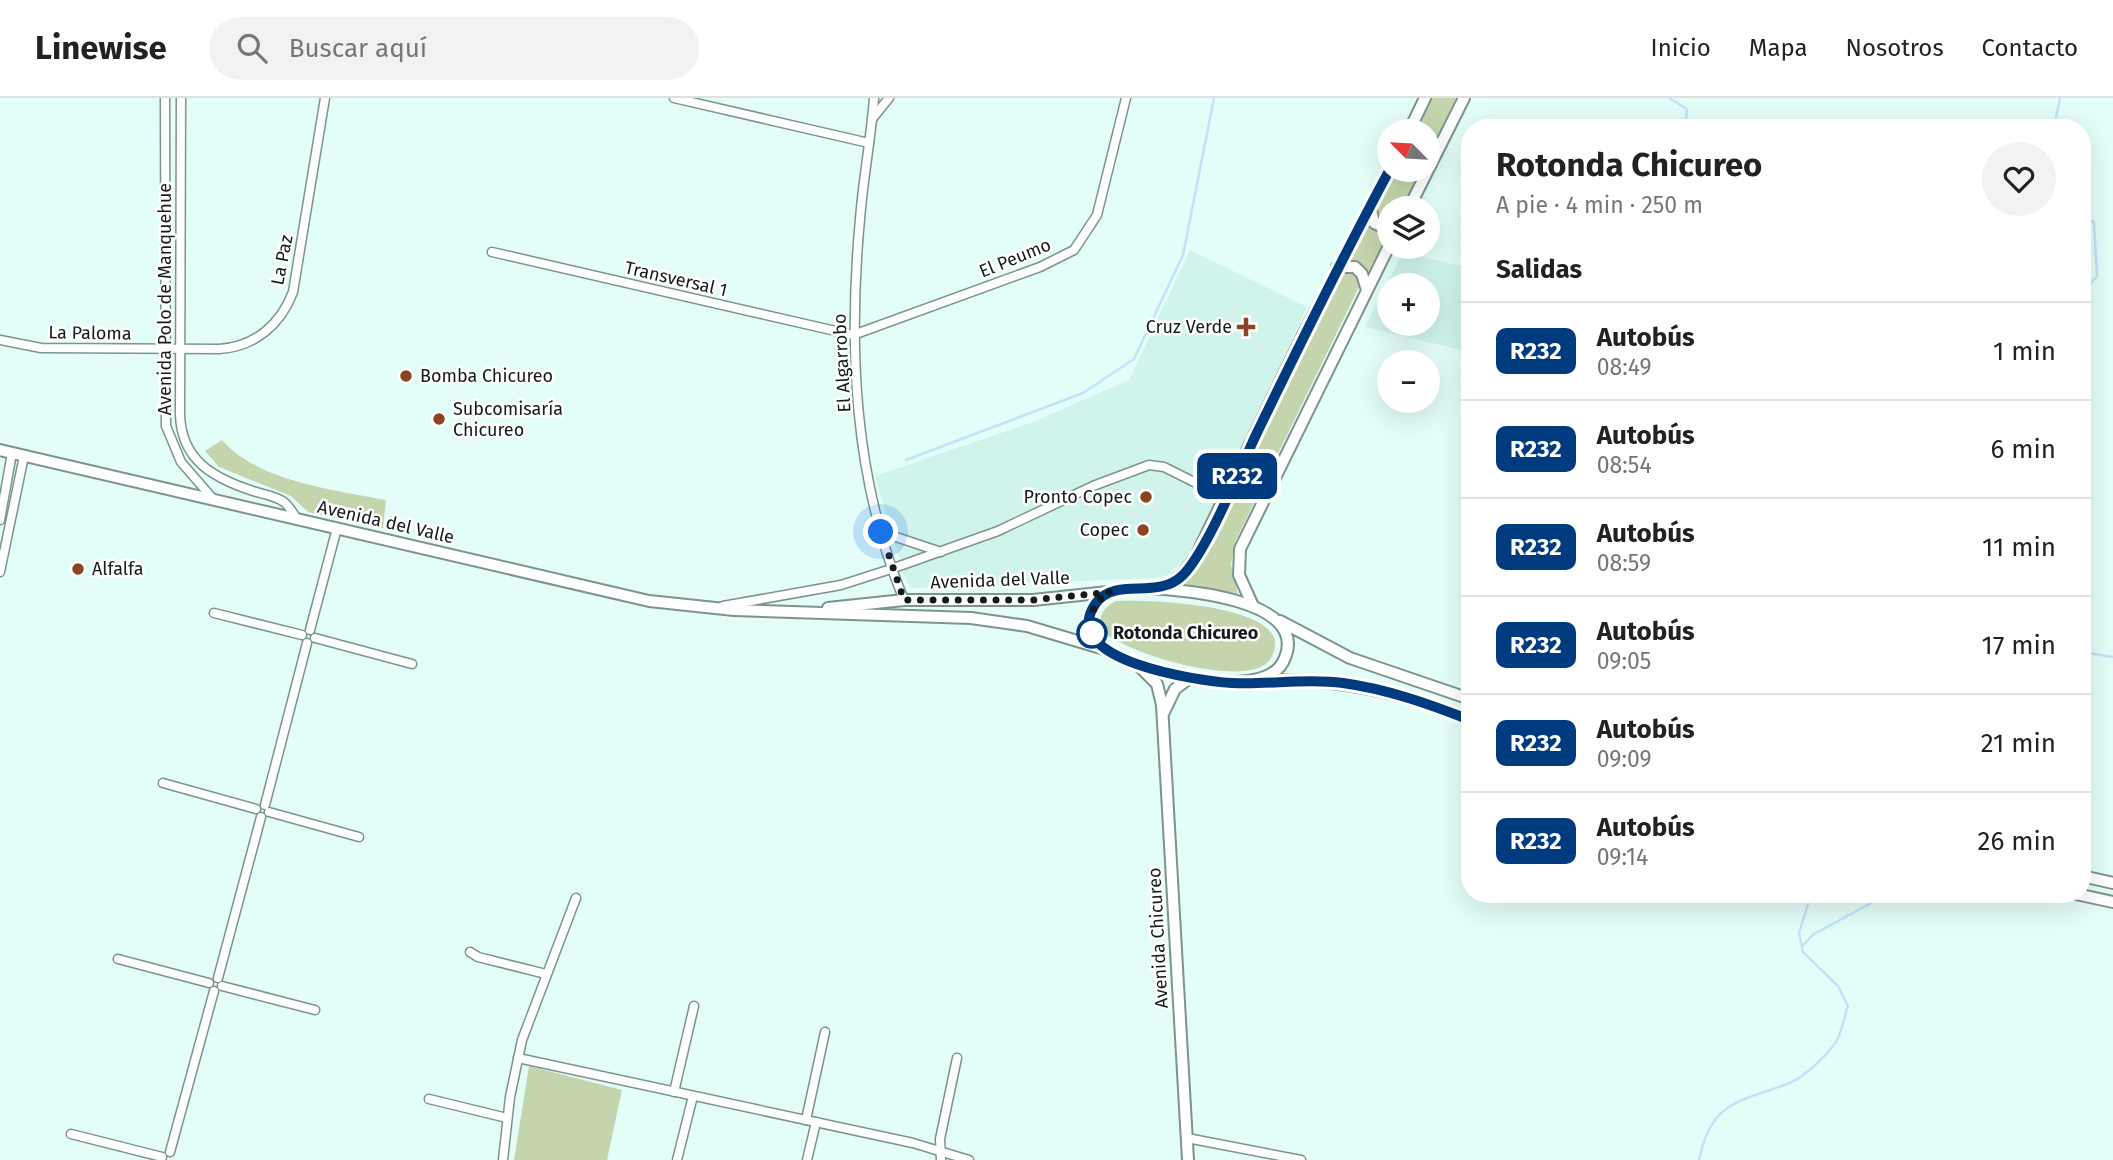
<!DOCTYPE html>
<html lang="es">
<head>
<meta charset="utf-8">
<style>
  :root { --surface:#fff; --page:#f2f2f2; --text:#222; --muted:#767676; --line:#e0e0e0 }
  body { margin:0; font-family:"Fira Sans",sans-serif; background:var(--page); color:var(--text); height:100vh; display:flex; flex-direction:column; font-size:26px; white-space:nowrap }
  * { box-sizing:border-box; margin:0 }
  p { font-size:23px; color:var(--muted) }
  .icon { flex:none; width:38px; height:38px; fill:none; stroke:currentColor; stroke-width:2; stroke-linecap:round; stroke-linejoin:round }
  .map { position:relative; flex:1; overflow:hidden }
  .panel { position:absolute; left:1461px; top:21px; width:630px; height:784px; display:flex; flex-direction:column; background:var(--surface); border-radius:28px; box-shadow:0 7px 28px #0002 }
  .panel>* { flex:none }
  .badge { padding:0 14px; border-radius:10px; font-size:24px; line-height:46px }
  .needle { width:46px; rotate:294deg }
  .fabs { position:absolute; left:1377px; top:21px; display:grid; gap:14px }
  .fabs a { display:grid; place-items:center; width:63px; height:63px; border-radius:50%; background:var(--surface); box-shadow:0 7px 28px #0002; font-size:35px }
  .you { position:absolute; width:35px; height:35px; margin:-18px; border:5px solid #fff; border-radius:50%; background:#1a73e8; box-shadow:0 0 0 10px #1a73e833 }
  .map>.badge { position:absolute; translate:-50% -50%; box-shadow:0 0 0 4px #fff }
  h2 { padding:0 35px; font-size:26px; line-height:63px }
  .round { display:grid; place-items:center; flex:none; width:74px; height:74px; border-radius:37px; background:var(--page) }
  .headline { display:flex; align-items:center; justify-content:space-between; height:119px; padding:0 35px }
  h1 { font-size:33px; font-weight:700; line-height:52px }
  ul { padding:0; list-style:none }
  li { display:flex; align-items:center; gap:21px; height:98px; padding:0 35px; border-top:2px solid var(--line) }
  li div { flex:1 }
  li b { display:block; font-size:26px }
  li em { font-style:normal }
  li .badge { min-width:77px; font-weight:700; text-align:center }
  header { display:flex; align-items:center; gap:42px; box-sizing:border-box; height:98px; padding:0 35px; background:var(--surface); border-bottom:2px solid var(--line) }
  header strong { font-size:33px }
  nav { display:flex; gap:38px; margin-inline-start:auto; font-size:24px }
  .search { width:490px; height:63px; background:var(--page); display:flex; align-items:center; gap:18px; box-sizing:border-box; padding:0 24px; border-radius:38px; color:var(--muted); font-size:26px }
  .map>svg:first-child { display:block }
  .built { fill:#d0f4ec; fill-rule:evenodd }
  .green { fill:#c4d5ad }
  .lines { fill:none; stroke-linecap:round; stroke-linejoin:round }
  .stream { stroke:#c0e3f9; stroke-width:2.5 }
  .street-casing { stroke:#7c948f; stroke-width:11 }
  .secondary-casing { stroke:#7c948f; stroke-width:14 }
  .street { stroke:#fff; stroke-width:8 }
  .secondary { stroke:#fff; stroke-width:10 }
  .line-casing { stroke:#fff; stroke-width:16 }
  .line { stroke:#003b80; stroke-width:10 }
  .walk { stroke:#131c1a; stroke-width:7; stroke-dasharray:0 12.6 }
  .poi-dot { fill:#8c4523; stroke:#fff; stroke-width:2.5 }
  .stop-dot { fill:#fff; stroke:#003b80; stroke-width:3.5 }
  .labels { text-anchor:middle; stroke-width:5; stroke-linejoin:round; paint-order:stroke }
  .street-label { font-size:18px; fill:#131c1a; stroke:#fff }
  .poi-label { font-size:18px; fill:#131c1a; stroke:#fff; text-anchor:end }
  .stop-label { font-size:18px; font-weight:bold; fill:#131c1a; stroke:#fff; text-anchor:start }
</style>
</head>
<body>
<header>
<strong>Linewise</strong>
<div class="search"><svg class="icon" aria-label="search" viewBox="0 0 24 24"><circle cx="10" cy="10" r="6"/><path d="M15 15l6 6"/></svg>Buscar aquí</div>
<nav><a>Inicio</a><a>Mapa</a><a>Nosotros</a><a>Contacto</a></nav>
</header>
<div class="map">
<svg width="2113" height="1062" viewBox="0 0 2113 1062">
  <rect width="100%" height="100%" fill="#e3fdf8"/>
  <g class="built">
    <polygon points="1190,152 1307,209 1215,409 1185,461 1168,477 1150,480 912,490 905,480 875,378 1033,324 1129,282"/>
    <path d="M 1403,154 L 1470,170 L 1470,254 L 1365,229 ZM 1390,187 L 1428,187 L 1428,226 L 1390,226 Z"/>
  </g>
  <g class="green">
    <polygon points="1432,0 1456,0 1428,61 1428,33 1416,33"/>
    <polygon points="1397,72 1422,72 1402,110 1390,110 1389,127 1378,124 1375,113"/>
    <polygon points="1369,125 1372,131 1388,136 1367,176 1358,165 1349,164"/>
    <polygon points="1344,173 1351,173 1361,185 1235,444 1231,467 1238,496 1180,486 1214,446 1312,232"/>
    <path d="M 222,342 C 257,383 334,392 386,402 L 383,430 L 308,414 L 291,398 L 219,369 L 205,353 Z"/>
    <path d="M 1116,503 C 1147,501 1268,506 1275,543 C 1276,550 1273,558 1269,563 C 1244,591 1126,556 1103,533 C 1096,519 1104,509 1116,503 Z"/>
    <polygon points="529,968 622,992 607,1062 514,1062"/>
  </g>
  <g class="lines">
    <g class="stream">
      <polyline points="1669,0 1687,11 1685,30"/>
      <polyline points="2054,30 2060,0"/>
      <polyline points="2082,119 2087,119 2094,125 2097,178 2082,196"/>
      <polyline points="906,362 1083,295 1134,261 1183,157 1214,0"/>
      <polyline points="2082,554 2113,559"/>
      <polyline points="1802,848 1814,836 1888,796"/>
      <path d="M 1699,1062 C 1711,1003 1739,1004 1787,986 C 1804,980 1826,958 1836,944 C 1842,934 1844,919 1848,908 L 1838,888 L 1803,854 L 1799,835 L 1811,796"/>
    </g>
    <g class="street-casing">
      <g id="street">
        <polyline points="165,0 166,328 181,364 214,402"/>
        <path d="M 181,0 L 180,316 C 181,362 213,380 253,393 C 262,396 276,398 284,404 C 289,408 293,415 297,421"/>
        <polyline points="674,0 869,45"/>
        <path d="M 874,0 C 871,41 863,81 860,121 C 848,250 854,382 904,502"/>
        <polyline points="872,21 889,0"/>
        <polyline points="492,154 853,237 1040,169 1074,152 1097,117 1126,0"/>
        <path d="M 0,242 L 41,250 L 219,251 C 255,249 281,226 293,194 L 325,0"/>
        <polyline points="0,422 12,355"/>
        <polyline points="881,434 941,454"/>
        <polyline points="0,474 24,358"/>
        <polyline points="723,508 841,487 891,471 998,433 1093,388 1149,367 1164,369 1226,400"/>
        <polyline points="214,515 302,537"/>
        <polyline points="310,532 337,430"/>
        <polyline points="315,540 412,566"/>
        <polyline points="163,685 256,711"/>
        <polyline points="265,707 307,545"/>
        <polyline points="269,714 359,739"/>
        <polyline points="470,854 478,859 546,876"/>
        <polyline points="118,861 209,885"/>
        <polyline points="218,880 261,719"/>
        <polyline points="222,888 315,912"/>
        <polyline points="518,960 913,1045 969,1062"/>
        <polyline points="674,994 694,908"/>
        <polyline points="429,1001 507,1020"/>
        <polyline points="806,1022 825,934"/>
        <polyline points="71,1036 162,1059"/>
        <polyline points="1187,1040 1301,1062"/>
        <polyline points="170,1054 214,893"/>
        <polyline points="503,1062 510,999 522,942 576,800"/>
        <polyline points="677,1062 693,998"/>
        <polyline points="807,1062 816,1024"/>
        <polyline points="941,1062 940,1041 957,960"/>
      </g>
    </g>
    <g class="secondary-casing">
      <g id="secondary">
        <polyline points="1409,33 1425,0"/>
        <polyline points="1370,108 1374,125 1390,132"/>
        <polyline points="1409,110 1464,0"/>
        <polyline points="1337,169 1355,169 1362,176 1366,189"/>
        <polyline points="0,352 649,503 734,512 971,520 1027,528 1104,551"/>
        <path d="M 1136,490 C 1172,490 1316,499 1283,564 C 1261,606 1135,573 1104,551 C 1085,538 1086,509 1105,497 C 1114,491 1126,491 1136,490 Z"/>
        <polyline points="1163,491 1182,477 1196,458 1303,237 1390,71"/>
        <polyline points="1253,508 1239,477 1240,451 1390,146"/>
        <polyline points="828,510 904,502 1033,502 1108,494"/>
        <polyline points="1280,523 1350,560 1470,601"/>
        <polyline points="1136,565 1157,586 1162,607 1188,1062"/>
        <path d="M 1264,583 C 1337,579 1402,595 1470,622"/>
        <polyline points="1164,614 1175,591 1191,579"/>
        <polyline points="2082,778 2113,785"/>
        <polyline points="2076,796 2113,804"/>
      </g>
    </g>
    <use href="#street" class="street"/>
    <use href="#secondary" class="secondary"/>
  </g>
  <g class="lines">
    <g class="line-casing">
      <path id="line" d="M 1390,71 C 1342,160 1298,250 1254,341 C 1239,374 1207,452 1183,477 C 1157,503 1116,478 1096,505 C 1055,563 1200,583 1232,585 C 1269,587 1306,580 1343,585 C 1387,591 1429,606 1470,622"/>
    </g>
    <use href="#line" class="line"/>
    <path class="walk" d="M 881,434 L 904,502 L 1033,502 L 1110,494 C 1093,504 1087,519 1093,538 L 1092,535"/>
  </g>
  <g class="poi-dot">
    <path d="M1242.5 218.5h7v7h7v7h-7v7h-7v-7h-7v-7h7z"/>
    <circle cx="406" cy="278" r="7"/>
    <circle cx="439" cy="321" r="7"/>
    <circle cx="1146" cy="399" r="7"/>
    <circle cx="1143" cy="432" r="7"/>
    <circle cx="78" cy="471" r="7"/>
  </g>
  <circle class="stop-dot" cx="1092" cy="535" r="14"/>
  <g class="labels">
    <g class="street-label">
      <text transform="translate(1015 160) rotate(-22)" y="6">El Peumo</text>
      <text transform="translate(282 162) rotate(-79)" y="6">La Paz</text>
      <text transform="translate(676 181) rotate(13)" y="6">Transversal 1</text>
      <text transform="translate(165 201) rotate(-90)" y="6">Avenida Polo de Manquehue</text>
      <text transform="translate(90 235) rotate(1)" y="6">La Paloma</text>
      <text transform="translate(842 265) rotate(-93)" y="6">El Algarrobo</text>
      <text transform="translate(386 424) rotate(13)" y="6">Avenida del Valle</text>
      <text transform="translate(1000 482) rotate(-2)" y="6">Avenida del Valle</text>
      <text transform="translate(1158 840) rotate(-93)" y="6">Avenida Chicureo</text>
    </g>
    <g class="poi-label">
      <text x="1232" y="235">Cruz Verde</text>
      <text x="420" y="284" text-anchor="start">Bomba Chicureo</text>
      <text x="453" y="317" text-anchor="start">Subcomisaría<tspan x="453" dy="21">Chicureo</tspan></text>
      <text x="1132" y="405">Pronto Copec</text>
      <text x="1129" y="438">Copec</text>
      <text x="92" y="477" text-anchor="start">Alfalfa</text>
    </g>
    <g class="stop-label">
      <text x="1113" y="541">Rotonda Chicureo</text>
    </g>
  </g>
</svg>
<div class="fabs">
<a><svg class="needle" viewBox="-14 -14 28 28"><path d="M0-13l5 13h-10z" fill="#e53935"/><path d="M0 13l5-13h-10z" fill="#767676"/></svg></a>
<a><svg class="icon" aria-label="layers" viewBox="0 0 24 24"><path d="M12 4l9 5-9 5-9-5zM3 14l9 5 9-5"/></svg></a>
<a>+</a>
<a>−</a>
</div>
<div class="you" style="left:881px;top:434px"></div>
<b class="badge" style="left:1237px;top:378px;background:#003b80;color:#fff">R232</b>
<section class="panel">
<div class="headline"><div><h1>Rotonda Chicureo</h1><p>A pie · 4 min · 250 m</p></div><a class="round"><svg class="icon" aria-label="heart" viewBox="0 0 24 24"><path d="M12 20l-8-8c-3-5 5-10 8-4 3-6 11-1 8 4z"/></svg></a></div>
<h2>Salidas</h2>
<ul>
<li><span class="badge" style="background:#003b80;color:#fff">R232</span><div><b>Autobús</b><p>08:49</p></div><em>1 min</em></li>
<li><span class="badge" style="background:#003b80;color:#fff">R232</span><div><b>Autobús</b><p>08:54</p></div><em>6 min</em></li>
<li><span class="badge" style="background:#003b80;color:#fff">R232</span><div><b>Autobús</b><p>08:59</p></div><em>11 min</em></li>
<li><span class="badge" style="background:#003b80;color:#fff">R232</span><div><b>Autobús</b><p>09:05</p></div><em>17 min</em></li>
<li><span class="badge" style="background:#003b80;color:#fff">R232</span><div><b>Autobús</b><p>09:09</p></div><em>21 min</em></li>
<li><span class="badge" style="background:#003b80;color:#fff">R232</span><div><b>Autobús</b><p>09:14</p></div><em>26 min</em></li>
</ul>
</section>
</div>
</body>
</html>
